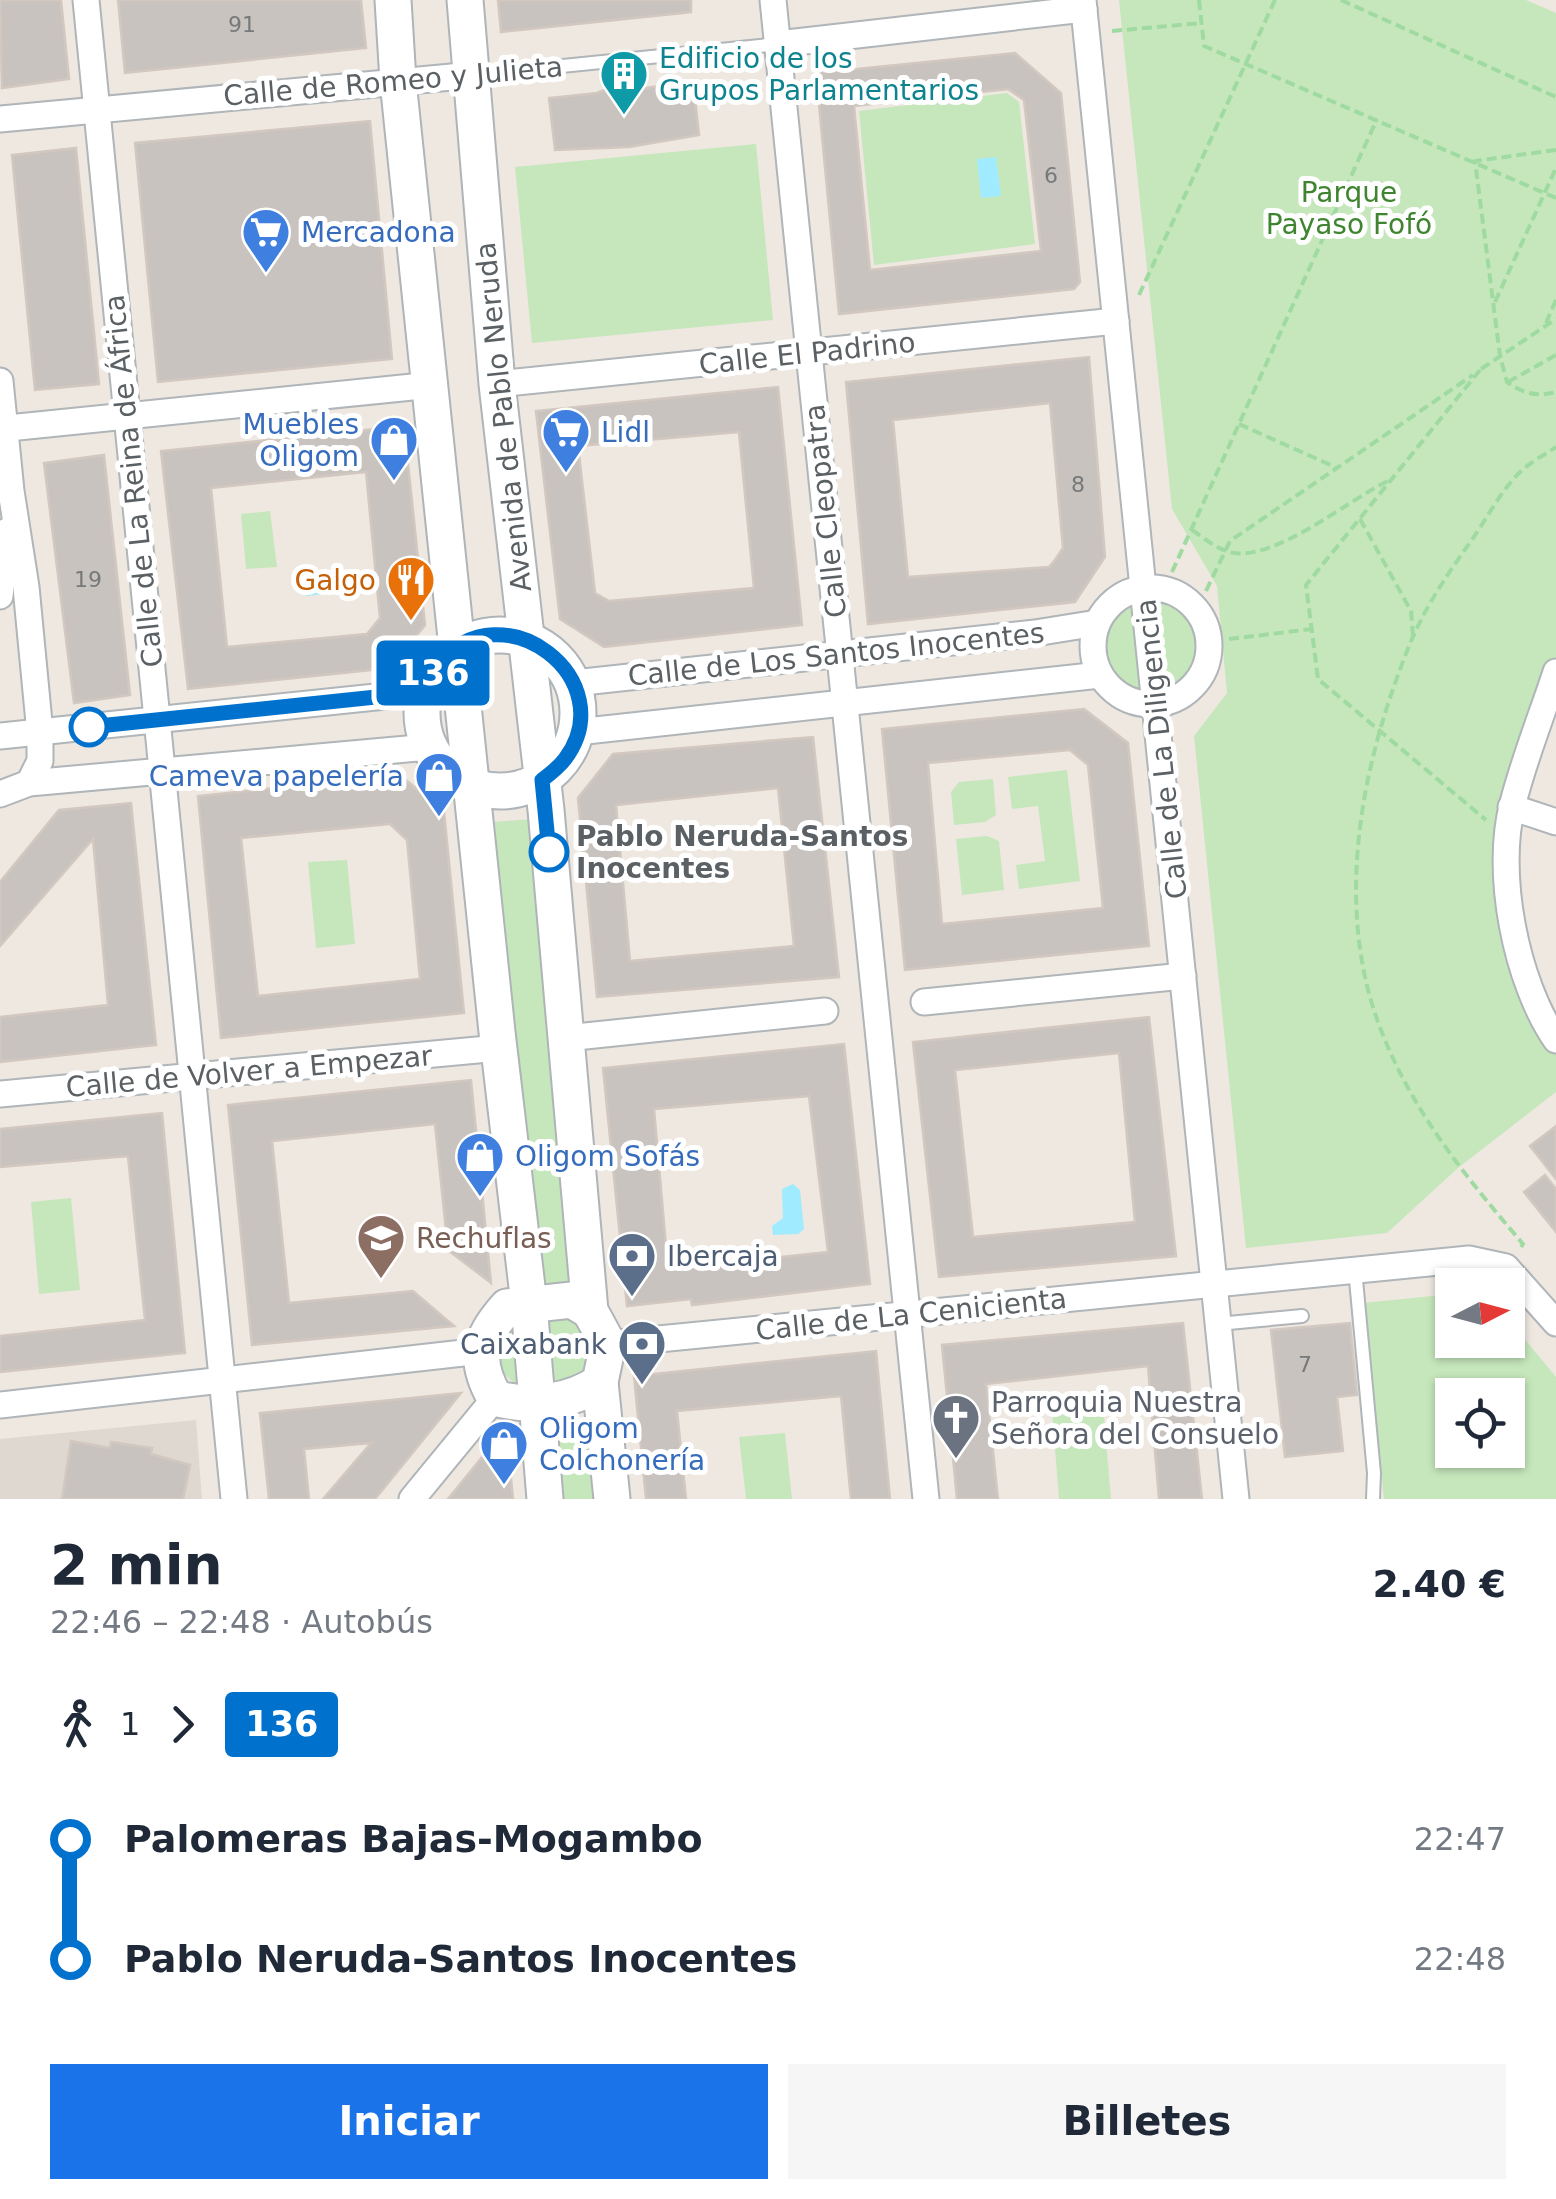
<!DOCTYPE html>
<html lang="es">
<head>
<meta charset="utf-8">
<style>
  :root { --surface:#fff; --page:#f6f6f7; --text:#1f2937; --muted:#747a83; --accent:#1a73e8 }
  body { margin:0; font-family:"DejaVu Sans",sans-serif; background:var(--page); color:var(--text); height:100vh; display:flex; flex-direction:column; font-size:38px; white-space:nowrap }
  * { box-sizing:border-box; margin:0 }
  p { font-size:32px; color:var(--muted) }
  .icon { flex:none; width:55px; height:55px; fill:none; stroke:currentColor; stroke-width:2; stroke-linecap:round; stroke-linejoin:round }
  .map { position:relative; height:1499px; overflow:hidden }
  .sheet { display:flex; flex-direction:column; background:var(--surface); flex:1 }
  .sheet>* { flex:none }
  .badge { padding:0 20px; border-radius:8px; font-size:35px; line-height:65px }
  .needle { width:65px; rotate:84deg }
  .fabs { position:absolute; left:1435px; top:1268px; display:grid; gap:20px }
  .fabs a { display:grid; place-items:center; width:90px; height:90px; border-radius:0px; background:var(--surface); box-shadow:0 2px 8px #0004; font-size:50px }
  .map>.badge { position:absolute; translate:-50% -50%; box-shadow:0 0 0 5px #fff }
  .legs { display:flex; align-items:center; gap:15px; height:110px; padding:0 50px; font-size:32px }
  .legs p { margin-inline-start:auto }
  .overview { display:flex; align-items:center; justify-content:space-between; height:170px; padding:0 50px }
  h1 { font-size:55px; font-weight:700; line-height:75px }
  .cta { display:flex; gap:20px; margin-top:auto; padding:20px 50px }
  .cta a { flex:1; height:115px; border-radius:0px; background:var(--accent); color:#fff; font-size:40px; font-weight:700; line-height:115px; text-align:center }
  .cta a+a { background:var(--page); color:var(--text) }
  ul { padding:0 50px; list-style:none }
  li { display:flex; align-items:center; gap:35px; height:120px; font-size:38px }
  li i { display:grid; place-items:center; width:15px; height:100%; margin:0 12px; background:currentColor }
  li i::after { content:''; width:25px; height:25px; margin:-12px; border:8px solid; border-radius:50%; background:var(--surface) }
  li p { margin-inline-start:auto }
  li:first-child i { background:linear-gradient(#0000 50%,currentColor 0) }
  li:last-child i { background:linear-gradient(currentColor 50%,#0000 0) }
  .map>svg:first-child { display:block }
  .education { fill:#ded8d0 }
  .green { fill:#c6e7bc; fill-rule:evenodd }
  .water { fill:#a0ebff }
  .building { fill:#c9c3bf; stroke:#d3c8c0; stroke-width:2.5; fill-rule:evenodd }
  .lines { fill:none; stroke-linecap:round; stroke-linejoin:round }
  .lane-casing { stroke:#afb5b8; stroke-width:16 }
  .street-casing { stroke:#afb5b8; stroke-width:29 }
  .secondary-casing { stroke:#aeb4b8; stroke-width:39 }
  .path { stroke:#9fdaa1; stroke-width:4; stroke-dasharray:10 5; stroke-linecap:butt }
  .lane { stroke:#fff; stroke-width:12 }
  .street { stroke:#fff; stroke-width:25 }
  .secondary { stroke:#fff; stroke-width:35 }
  .line-1-casing { stroke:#fff; stroke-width:22 }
  .line-1 { stroke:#0072ce; stroke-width:15 }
  .stop-1-dot { fill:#fff; stroke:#0072ce; stroke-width:5 }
  .labels { text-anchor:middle; stroke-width:10; stroke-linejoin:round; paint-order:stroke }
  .number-label { font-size:22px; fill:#76797a }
  .culture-label { font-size:28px; fill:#0d838f; stroke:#fff; text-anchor:start }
  .street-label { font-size:28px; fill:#5a6063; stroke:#fff }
  .park-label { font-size:28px; fill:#3f8530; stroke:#fff }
  .shop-label { font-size:28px; fill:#366cbe; stroke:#fff; text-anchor:start }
  .food-label { font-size:28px; fill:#c56008; stroke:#fff; text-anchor:end }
  .stop-label { font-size:28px; font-weight:bold; fill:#5a6063; stroke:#fff; text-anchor:start }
  .education-label { font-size:28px; fill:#785e54; stroke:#fff; text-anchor:start }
  .service-label { font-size:28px; fill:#4e5e75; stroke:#fff; text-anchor:start }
  .worship-label { font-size:28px; fill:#5b616d; stroke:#fff; text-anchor:start }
</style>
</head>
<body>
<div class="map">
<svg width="1556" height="1499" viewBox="0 0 1556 1499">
  <rect width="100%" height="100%" fill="#eee8e1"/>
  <polygon class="education" points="196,1420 202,1499 0,1499 0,1439"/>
  <g class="green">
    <polygon points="1119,0 1526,0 1556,13 1556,672 1511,807 1508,901 1556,1040 1556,1092 1458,1168 1387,1233 1246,1248 1194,736 1227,693 1217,586 1172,509"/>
    <polygon points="1007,93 1019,102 1035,244 874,265 859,111"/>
    <polygon points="756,144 773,320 532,343 515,167"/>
    <polygon points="270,511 277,567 246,569 241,514"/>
    <path d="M 1159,597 C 1212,604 1219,678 1167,694 Z"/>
    <path d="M 1128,601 L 1136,601 L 1145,695 C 1109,698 1092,653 1106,624 C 1111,613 1120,608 1128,601 Z"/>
    <polygon points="1067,770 1080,881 1019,889 1016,865 1045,861 1038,806 1012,809 1008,777"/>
    <polygon points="993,779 996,815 985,822 954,825 951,792 959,782"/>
    <polygon points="532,819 577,1284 540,1290 492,822"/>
    <polygon points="987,836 999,841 1004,890 962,895 956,839"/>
    <polygon points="347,860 355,944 316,948 308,862"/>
    <polygon points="71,1198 80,1290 39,1294 31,1202"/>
    <path d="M 1452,1294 L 1452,1340 L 1508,1340 L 1508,1319 L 1556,1377 L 1556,1499 L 1384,1499 L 1363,1303 ZM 1452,1395 L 1508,1395 L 1508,1450 L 1452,1450 Z"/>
    <polygon points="561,1308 585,1326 589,1363 584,1376 558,1383 550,1379 543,1332 550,1313"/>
    <polygon points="512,1319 517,1386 499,1369 499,1330"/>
    <polygon points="1103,1406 1111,1499 1059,1499 1052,1411"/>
    <polygon points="785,1433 792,1499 746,1499 739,1437"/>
    <polygon points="595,1436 601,1499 560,1499 554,1440"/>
  </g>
  <g class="water">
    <polygon points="996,157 1001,196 981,198 977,159"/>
    <polygon points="349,571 350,591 306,596 304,575"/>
    <polygon points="793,1184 800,1190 804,1229 798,1234 773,1235 772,1226 783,1218 782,1189"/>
  </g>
  <g class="building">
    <polygon points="0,0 61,0 69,79 2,88"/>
    <polygon points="118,0 361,0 366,48 125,73"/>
    <polygon points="498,0 691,0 691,12 501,32"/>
    <path d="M 1015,53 L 1061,93 L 1080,282 L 1074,289 L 839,314 L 816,73 ZM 1008,89 L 1024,100 L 1041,251 L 870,270 L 854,106 Z"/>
    <polygon points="693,81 699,135 629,147 555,150 549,98 597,93 614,86 646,88"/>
    <polygon points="370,121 392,359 158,382 135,143"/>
    <polygon points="76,148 99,384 35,390 12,155"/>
    <path d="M 1089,357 L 1105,557 L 1075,602 L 868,624 L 846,382 ZM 1050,403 L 1063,548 L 1055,560 L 1049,567 L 908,577 L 893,420 Z"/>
    <path d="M 778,387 L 802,625 L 604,647 L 560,619 L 536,411 ZM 739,432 L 754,588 L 609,601 L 595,593 L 578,446 Z"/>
    <path d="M 404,426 L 425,625 L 390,668 L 188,689 L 161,451 ZM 366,472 L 380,618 L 367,634 L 227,647 L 211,488 Z"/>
    <polygon points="104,455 130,695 74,703 44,463"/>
    <path d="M 1084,709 L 1128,743 L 1149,946 L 905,970 L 882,729 ZM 1070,750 L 1088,765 L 1103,908 L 942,924 L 928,763 Z"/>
    <path d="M 813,737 L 839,977 L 597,997 L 578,798 L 613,754 ZM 778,788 L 794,946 L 630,961 L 616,805 Z"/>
    <path d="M 400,775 L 444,812 L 464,1013 L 221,1038 L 198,796 ZM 390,824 L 407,840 L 420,979 L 258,996 L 241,838 Z"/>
    <polygon points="131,803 156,1045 0,1062 0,1017 108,1005 93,839 0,946 0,882 59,810"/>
    <path d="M 1149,1017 L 1176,1256 L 939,1277 L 913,1042 ZM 1119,1053 L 1135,1222 L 973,1237 L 955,1070 Z"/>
    <path d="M 844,1044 L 870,1284 L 692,1305 L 691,1299 L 627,1306 L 603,1068 ZM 809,1096 L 828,1252 L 668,1269 L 654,1109 Z"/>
    <polygon points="471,1080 491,1283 448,1250 435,1124 272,1141 289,1303 413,1291 454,1326 252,1345 228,1105"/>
    <polygon points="162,1113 185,1353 0,1372 0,1336 145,1320 128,1156 0,1167 0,1129"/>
    <polygon points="1556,1126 1556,1179 1530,1146"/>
    <polygon points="1545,1175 1556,1189 1556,1232 1524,1192"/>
    <polygon points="1183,1323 1202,1499 1159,1499 1148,1366 986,1384 998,1499 957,1499 942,1345"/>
    <polygon points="1350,1323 1357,1395 1337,1397 1343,1451 1285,1457 1271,1330"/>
    <polygon points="876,1351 890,1499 851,1499 841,1396 677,1411 686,1499 646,1499 634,1376"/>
    <polygon points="461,1393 375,1499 323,1499 371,1443 304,1449 309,1499 269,1499 260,1413"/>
    <polygon points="506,1428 513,1499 448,1499"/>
    <polygon points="71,1441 110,1448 111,1442 152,1448 151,1454 190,1465 183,1499 62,1499"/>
  </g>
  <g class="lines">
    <g class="lane-casing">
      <g id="lane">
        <polyline points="473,75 778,44"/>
        <polyline points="1355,1269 1374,1473 1373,1499"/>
        <polyline points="1218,1324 1302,1316"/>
      </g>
    </g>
    <g class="street-casing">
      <g id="street">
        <polyline points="86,0 234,1499"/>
        <polyline points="773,0 926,1499"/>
        <polyline points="1083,0 1236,1499"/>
        <polyline points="778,44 1084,9"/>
        <polyline points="0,119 473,75"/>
        <polyline points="0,381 11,491 26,587 40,733 40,761 29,783"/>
        <polyline points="497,384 1116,321"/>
        <polyline points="18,427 432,385"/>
        <circle cx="1151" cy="646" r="58"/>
        <polyline points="0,596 7,531"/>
        <path d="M 1556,672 C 1542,715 1524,759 1513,803 C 1494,872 1516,982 1556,1040"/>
        <polyline points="574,683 1035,633 1097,623"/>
        <polyline points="577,732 1100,675"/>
        <polyline points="0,736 424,692"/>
        <polyline points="0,794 29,783 429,747"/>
        <polyline points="1511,807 1556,822"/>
        <polyline points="924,1002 1183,976"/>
        <polyline points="566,1038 825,1011"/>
        <polyline points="0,1094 499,1048"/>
        <polyline points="608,1344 1469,1259 1506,1267 1556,1323"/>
        <polyline points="0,1405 481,1351"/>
        <polyline points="412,1499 495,1398"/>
      </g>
    </g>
    <g class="secondary-casing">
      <g id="secondary">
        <polyline points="393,0 398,81 497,1032 529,1304 545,1499"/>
        <polyline points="465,0 497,384 546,810 590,1311 608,1344 600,1382 612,1499"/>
        <circle cx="500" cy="713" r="78"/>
        <path d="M 590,1311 L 572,1300 L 507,1307 C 479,1338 473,1360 495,1398 C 528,1408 572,1402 600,1382"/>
      </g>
    </g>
    <g class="path">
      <polyline points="1199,0 1204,46 1556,198"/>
      <polyline points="1341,0 1556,97"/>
      <polyline points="1112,31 1202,23"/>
      <path d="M 1556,150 L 1475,161 L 1500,356 L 1507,382 C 1524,394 1536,397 1556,392"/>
      <polyline points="1139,295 1275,0"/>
      <polyline points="1495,302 1556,168"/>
      <polyline points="1546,323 1556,300"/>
      <polyline points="1481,369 1556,319"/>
      <polyline points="1480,370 1306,585 1318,679 1486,820"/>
      <polyline points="1508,382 1556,355"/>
      <polyline points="1239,424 1335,467"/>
      <polyline points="1360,519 1411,611 1413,636"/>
      <path d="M 1192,530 C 1203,537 1214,547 1226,551 C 1269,567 1349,499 1388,481"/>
      <polyline points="1172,572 1377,119"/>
      <polyline points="1206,591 1230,541 1473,375"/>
      <polyline points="1229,639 1312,629"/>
      <path d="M 1521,1247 L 1523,1244 C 1466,1177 1413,1113 1381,1030 C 1332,905 1362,759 1412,639 C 1427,604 1449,572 1471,541 C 1486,520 1500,492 1519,473 C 1529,463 1544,455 1556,447"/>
    </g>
    <use href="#lane" class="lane"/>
    <use href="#street" class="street"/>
    <use href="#secondary" class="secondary"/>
  </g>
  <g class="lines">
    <g class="line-1-casing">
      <path id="line-1" d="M 89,727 L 424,692 C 428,683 432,672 438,664 C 503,586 624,680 565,759 C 559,767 550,774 542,780 L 549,852"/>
    </g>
    <use href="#line-1" class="line-1"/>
  </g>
  <defs>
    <g id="building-pin" transform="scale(2.5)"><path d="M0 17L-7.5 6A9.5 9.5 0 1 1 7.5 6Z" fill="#0f9aa8" stroke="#fff"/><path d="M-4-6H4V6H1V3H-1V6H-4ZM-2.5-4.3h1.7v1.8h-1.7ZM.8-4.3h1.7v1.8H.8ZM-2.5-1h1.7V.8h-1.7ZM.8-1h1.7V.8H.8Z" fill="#fff"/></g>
    <g id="supermarket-pin" transform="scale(2.5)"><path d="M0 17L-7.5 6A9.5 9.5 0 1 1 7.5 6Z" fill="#3f7fe0" stroke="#fff"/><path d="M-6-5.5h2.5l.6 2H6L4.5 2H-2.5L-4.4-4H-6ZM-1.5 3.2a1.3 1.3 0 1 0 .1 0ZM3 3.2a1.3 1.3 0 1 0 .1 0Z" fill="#fff"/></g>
    <g id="shop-pin" transform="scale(2.5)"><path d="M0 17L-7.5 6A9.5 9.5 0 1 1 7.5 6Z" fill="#3f7fe0" stroke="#fff"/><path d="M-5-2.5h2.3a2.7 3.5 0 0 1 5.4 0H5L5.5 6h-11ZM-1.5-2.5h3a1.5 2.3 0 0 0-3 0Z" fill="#fff"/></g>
    <g id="restaurant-pin" transform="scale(2.5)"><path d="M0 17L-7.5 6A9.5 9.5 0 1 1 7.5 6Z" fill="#e8710a" stroke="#fff"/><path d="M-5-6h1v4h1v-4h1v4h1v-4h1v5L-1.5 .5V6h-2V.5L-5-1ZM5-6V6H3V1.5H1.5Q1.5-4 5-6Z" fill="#fff"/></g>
    <g id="school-pin" transform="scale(2.5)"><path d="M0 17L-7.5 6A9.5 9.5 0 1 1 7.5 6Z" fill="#8d6e63" stroke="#fff"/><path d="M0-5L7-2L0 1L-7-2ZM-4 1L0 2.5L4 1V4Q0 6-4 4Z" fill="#fff"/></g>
    <g id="bank-pin" transform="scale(2.5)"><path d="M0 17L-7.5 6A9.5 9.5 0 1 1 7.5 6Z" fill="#5c6f8a" stroke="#fff"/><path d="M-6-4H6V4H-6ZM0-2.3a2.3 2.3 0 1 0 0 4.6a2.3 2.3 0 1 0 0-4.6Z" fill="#fff"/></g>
    <g id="church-pin" transform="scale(2.5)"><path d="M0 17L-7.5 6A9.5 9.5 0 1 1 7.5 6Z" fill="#6b7280" stroke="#fff"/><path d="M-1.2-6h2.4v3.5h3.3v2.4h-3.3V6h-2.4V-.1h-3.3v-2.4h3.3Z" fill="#fff"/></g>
  </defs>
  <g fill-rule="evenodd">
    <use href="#building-pin" x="624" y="74"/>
    <use href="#supermarket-pin" x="266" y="232"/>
    <use href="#supermarket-pin" x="566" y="432"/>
    <use href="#shop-pin" x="394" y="440"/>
    <use href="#restaurant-pin" x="411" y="580"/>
    <use href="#shop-pin" x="439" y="776"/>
    <use href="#shop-pin" x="480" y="1156"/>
    <use href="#school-pin" x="381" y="1238"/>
    <use href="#bank-pin" x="632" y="1256"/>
    <use href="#bank-pin" x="642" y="1344"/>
    <use href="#church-pin" x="956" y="1418"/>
    <use href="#shop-pin" x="504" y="1444"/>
  </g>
  <g class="stop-1-dot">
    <circle cx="89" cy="727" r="18"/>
    <circle cx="549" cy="852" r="18"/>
  </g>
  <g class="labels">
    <g class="number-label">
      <text x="242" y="32">91</text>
      <text x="1051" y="183">6</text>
      <text x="1078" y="492">8</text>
      <text x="88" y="587">19</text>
      <text x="1305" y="1372">7</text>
    </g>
    <g class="culture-label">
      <text x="659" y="68">Edificio de los<tspan x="659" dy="32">Grupos Parlamentarios</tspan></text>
    </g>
    <g class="street-label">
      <text transform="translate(393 81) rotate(-5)" y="10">Calle de Romeo y Julieta</text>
      <text transform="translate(807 353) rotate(-6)" y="10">Calle El Padrino</text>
      <text transform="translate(503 417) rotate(-96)" y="10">Avenida de Pablo Neruda</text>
      <text transform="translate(133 481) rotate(-96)" y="10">Calle de La Reina de África</text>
      <text transform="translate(825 511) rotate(-96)" y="10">Calle Cleopatra</text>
      <text transform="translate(836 654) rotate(-6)" y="10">Calle de Los Santos Inocentes</text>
      <text transform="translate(1161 749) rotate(-96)" y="10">Calle de La Diligencia</text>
      <text transform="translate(249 1071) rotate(-5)" y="10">Calle de Volver a Empezar</text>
      <text transform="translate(911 1314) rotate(-6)" y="10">Calle de La Cenicienta</text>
    </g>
    <g class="park-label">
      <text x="1349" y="202">Parque<tspan x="1349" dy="32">Payaso Fofó</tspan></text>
    </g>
    <g class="shop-label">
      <text x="301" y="242">Mercadona</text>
      <text x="359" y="434" text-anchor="end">Muebles<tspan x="359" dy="32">Oligom</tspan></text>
      <text x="601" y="442">Lidl</text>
      <text x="404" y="786" text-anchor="end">Cameva papelería</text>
      <text x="515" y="1166">Oligom Sofás</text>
      <text x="539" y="1438">Oligom<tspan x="539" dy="32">Colchonería</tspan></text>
    </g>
    <g class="food-label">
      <text x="376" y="590">Galgo</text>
    </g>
    <g class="stop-label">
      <text x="576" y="846">Pablo Neruda-Santos<tspan x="576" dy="32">Inocentes</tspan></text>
    </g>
    <g class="education-label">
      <text x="416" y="1248">Rechuflas</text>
    </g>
    <g class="service-label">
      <text x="667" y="1266">Ibercaja</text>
      <text x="607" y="1354" text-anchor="end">Caixabank</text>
    </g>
    <g class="worship-label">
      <text x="991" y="1412">Parroquia Nuestra<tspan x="991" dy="32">Señora del Consuelo</tspan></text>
    </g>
  </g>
</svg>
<div class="fabs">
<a><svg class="needle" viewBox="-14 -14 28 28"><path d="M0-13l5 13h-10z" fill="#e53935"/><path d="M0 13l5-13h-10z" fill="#747a83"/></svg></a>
<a><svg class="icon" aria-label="locate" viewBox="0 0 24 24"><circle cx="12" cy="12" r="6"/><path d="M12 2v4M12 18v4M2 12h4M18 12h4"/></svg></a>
</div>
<b class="badge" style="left:433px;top:673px;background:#0072ce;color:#fff">136</b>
</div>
<section class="sheet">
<div class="overview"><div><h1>2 min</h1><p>22:46 – 22:48 · Autobús</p></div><b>2.40 €</b></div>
<div class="legs"><svg class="icon" aria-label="walk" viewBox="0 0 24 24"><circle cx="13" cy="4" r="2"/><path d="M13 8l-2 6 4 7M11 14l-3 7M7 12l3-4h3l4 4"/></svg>1<svg class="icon" aria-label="forward" viewBox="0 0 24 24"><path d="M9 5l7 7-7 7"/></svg><b class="badge" style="background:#0072ce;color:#fff">136</b></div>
<ul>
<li><i style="color:#0072ce"></i><b>Palomeras Bajas-Mogambo</b><p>22:47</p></li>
<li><i style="color:#0072ce"></i><b>Pablo Neruda-Santos Inocentes</b><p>22:48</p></li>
</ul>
<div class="cta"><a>Iniciar</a><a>Billetes</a></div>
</section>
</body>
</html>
